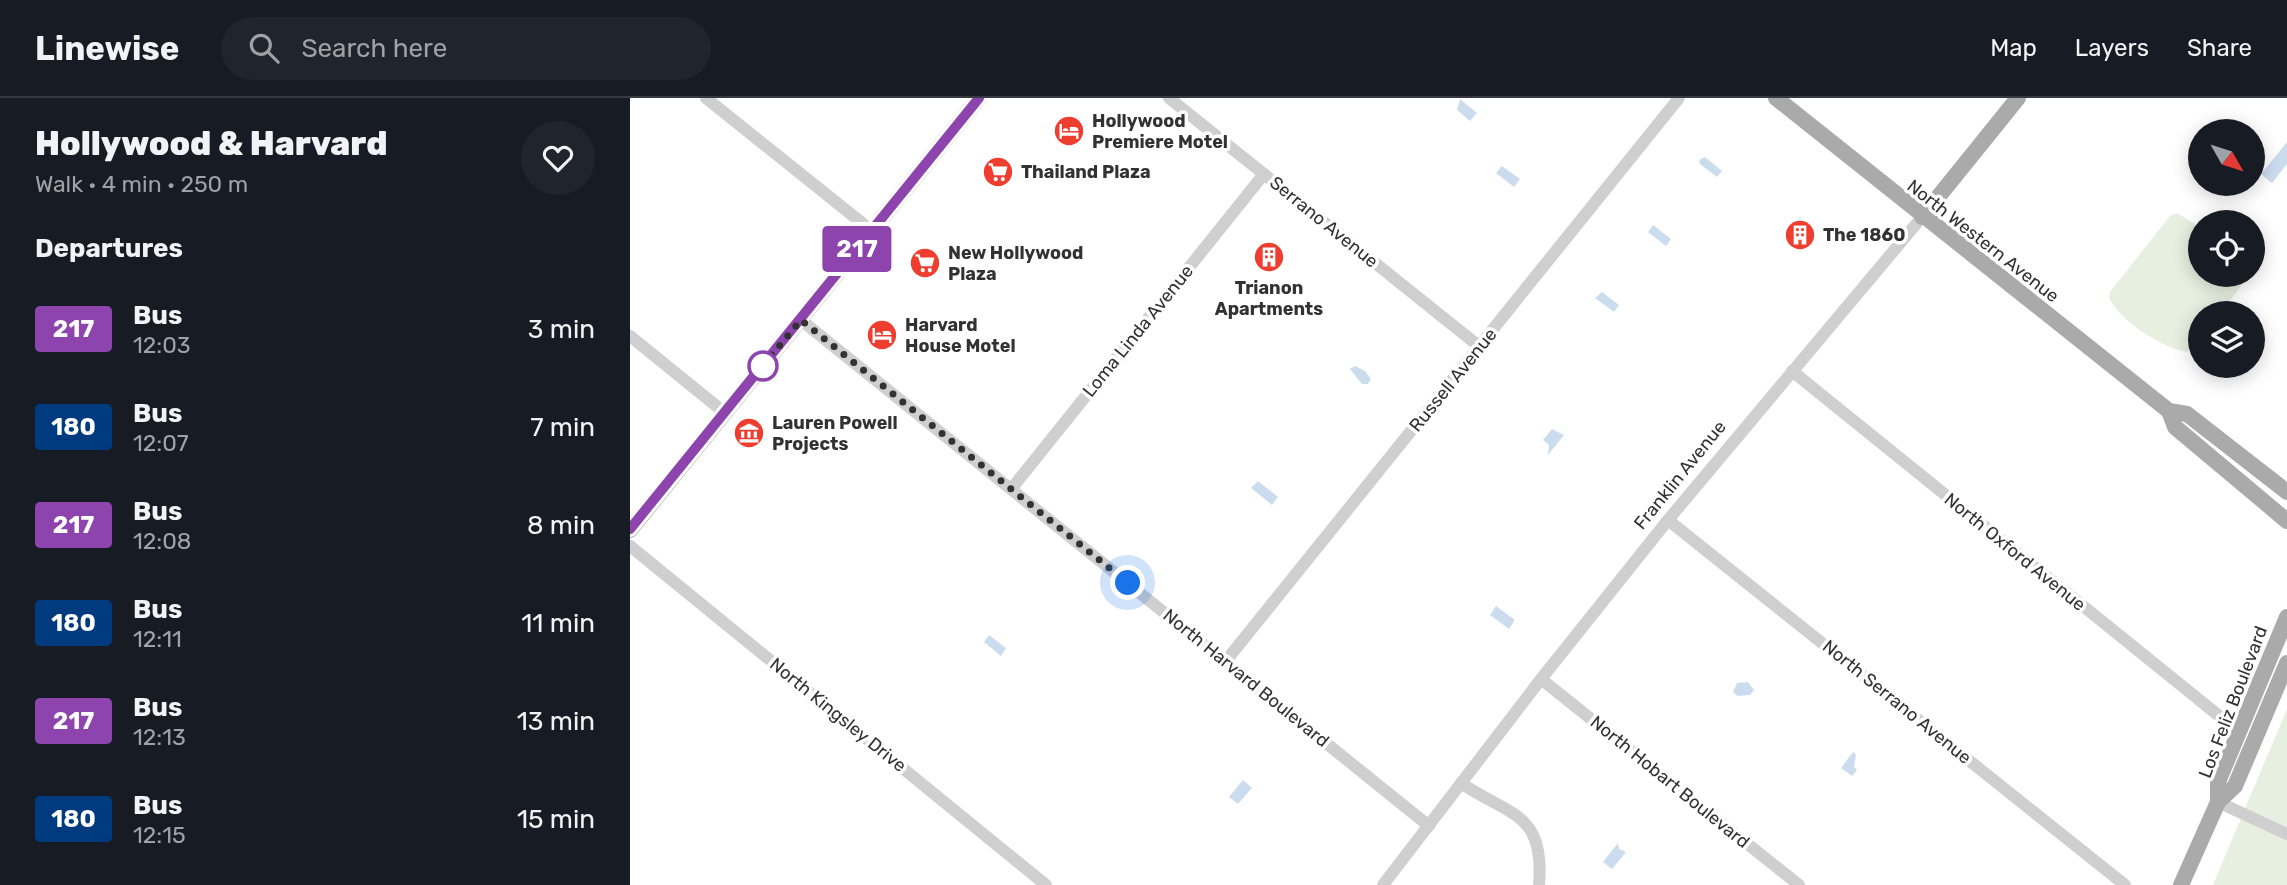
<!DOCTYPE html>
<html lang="en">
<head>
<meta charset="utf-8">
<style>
  :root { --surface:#171b24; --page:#20242c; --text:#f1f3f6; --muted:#9ea1a6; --line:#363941 }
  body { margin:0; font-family:Rubik,sans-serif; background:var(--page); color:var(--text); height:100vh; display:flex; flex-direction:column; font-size:26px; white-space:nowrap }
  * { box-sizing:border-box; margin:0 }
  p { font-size:23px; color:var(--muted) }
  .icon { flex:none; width:38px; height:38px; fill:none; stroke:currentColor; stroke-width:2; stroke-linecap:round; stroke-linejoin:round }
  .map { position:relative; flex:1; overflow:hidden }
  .side { display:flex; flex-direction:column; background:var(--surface); width:630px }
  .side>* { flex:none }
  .badge { padding:0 14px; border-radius:5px; font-size:24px; line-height:46px }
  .needle { width:46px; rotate:129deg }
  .controls { position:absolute; left:1558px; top:21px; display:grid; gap:14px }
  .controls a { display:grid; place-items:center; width:77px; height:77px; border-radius:50%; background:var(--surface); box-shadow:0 4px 18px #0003; font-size:35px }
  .you { position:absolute; width:35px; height:35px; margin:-18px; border:5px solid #fff; border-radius:50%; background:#1a73e8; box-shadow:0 0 0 10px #1a73e833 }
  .map>.badge { position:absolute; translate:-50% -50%; box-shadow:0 0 0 4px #fff }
  h2 { padding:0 35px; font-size:26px; line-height:63px }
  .round { display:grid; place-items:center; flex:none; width:74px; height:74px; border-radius:37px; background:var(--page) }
  .summary { display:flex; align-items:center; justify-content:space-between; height:119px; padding:0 35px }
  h1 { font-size:33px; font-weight:800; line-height:52px }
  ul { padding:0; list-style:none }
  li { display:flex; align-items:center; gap:21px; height:98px; padding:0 35px }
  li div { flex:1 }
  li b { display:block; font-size:26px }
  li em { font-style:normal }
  li .badge { min-width:77px; font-weight:700; text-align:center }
  header { display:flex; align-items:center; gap:42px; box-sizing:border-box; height:98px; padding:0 35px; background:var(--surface); border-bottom:2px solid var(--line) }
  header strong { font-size:33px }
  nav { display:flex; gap:38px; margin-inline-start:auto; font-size:24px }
  .search { width:490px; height:63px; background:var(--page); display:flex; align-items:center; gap:18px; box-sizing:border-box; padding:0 24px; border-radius:38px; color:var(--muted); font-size:26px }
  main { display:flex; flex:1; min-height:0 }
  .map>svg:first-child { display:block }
  .green { fill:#e6efe0 }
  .water { fill:#ccdcef }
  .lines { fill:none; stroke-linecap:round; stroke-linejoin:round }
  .minor { stroke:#cfcfcf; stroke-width:12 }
  .major { stroke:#aaa; stroke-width:16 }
  .line-casing { stroke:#fff; stroke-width:16 }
  .line { stroke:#8e44ad; stroke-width:10 }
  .walk { stroke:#323232; stroke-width:7; stroke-dasharray:0 12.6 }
  .stop-dot { fill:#fff; stroke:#8e44ad; stroke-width:3.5 }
  .labels { text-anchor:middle; stroke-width:7; stroke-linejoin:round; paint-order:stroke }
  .poi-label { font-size:18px; font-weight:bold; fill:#323232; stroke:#fff; text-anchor:start }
  .street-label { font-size:18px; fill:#323232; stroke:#fff }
</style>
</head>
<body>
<header>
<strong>Linewise</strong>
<div class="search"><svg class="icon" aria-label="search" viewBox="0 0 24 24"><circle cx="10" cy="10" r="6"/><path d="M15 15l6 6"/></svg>Search here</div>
<nav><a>Map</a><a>Layers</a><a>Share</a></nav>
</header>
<main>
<section class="side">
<div class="summary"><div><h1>Hollywood &amp; Harvard</h1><p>Walk · 4 min · 250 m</p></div><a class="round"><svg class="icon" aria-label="heart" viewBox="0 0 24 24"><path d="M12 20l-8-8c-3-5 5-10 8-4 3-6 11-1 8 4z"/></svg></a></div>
<h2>Departures</h2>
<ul>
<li><span class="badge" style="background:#8e44ad;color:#fff">217</span><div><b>Bus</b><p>12:03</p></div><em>3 min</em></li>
<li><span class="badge" style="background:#003b80;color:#fff">180</span><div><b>Bus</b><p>12:07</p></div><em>7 min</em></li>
<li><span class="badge" style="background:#8e44ad;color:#fff">217</span><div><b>Bus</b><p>12:08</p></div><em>8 min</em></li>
<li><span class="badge" style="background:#003b80;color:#fff">180</span><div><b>Bus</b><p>12:11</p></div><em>11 min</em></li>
<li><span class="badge" style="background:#8e44ad;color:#fff">217</span><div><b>Bus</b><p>12:13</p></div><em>13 min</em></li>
<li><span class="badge" style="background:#003b80;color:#fff">180</span><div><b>Bus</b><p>12:15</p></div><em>15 min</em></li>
</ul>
</section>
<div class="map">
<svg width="1657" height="787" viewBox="0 0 1657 787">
  <rect width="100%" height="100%" fill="#fff"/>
  <g class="green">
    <path d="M 1547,115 L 1570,129 L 1570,177 L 1619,177 L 1591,215 L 1570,215 L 1570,242 L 1557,254 C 1530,249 1492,224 1479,200 L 1480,194 L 1540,118 Z"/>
    <polygon points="1657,611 1657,787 1583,787"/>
  </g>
  <g class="water">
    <polygon points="830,1 847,15 840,23 827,12"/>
    <polygon points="1657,44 1657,66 1642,85 1631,76"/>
    <polygon points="1075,59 1092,73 1087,79 1070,66 1069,62"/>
    <polygon points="872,68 890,81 884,89 866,75"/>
    <polygon points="1023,127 1041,141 1036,148 1018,134"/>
    <polygon points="972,194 989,207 984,214 965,200"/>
    <polygon points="725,268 735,273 741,281 738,286 732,286 720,271"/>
    <polygon points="922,331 934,337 918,357 919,347 913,342"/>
    <polygon points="628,383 648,399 642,407 621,390"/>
    <polygon points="866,508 885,522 879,531 860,517"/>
    <polygon points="359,537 376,550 371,558 354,544"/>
    <polygon points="1118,584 1124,592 1120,597 1108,598 1103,594 1107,585"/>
    <polygon points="1223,654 1226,657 1224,669 1227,672 1222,678 1211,670"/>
    <polygon points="613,682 622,690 608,706 599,699"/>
    <polygon points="988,745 989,751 996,754 982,771 973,764"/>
  </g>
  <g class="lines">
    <g class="minor">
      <polyline points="76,0 242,133"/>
      <polyline points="539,0 850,249"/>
      <polyline points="171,222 799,728"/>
      <polyline points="0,238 95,315"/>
      <polyline points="1162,273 1609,634"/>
      <polyline points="382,390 634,76"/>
      <polyline points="1038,422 1495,787"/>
      <polyline points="0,448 416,787"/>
      <polyline points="595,564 1049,0"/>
      <polyline points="911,581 1169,787"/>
      <path d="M 831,685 C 879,718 915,713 909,787"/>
      <polyline points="1588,704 1657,736"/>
      <polyline points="753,787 911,581 1038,422 1292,119"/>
    </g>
    <g class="major">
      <polyline points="1146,0 1539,313 1557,316 1657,394"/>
      <polyline points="1292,119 1388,0"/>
      <polyline points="1539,313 1545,329 1657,423"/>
      <polyline points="0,432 349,0"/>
      <polyline points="1588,704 1588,684 1657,519"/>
      <polyline points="1551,787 1588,704 1605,688 1657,565"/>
    </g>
  </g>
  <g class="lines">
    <g class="line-casing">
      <polyline id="line" points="0,431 349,0"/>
    </g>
    <use href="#line" class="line"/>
    <polyline class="walk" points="133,268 129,272 171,222 498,485"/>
  </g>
  <defs>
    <g id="hotel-disc" transform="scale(1.575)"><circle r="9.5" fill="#ef3d2f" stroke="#fff"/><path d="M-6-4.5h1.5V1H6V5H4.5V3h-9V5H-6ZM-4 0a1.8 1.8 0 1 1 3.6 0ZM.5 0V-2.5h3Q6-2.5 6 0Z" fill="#fff"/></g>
    <g id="supermarket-disc" transform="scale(1.575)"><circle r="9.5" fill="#ef3d2f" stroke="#fff"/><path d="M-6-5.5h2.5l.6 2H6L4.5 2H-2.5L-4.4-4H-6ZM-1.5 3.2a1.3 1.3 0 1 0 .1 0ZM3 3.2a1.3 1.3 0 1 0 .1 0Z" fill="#fff"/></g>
    <g id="building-disc" transform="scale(1.575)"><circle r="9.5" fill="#ef3d2f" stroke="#fff"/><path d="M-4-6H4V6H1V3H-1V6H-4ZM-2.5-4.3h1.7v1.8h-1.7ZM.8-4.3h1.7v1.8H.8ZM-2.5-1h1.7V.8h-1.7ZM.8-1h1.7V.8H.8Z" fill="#fff"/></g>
    <g id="museum-disc" transform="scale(1.575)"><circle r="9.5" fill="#ef3d2f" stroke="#fff"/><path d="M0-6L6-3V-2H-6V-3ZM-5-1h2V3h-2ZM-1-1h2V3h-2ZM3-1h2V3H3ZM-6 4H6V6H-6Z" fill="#fff"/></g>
  </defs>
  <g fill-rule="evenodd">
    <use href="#hotel-disc" x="439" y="33"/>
    <use href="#supermarket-disc" x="368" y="74"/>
    <use href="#building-disc" x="1170" y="137"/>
    <use href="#building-disc" x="639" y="159"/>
    <use href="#supermarket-disc" x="295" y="165"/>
    <use href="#hotel-disc" x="252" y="237"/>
    <use href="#museum-disc" x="119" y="335"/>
  </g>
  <circle class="stop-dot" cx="133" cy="268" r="14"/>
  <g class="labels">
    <g class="poi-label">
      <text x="462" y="29">Hollywood<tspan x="462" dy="21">Premiere Motel</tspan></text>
      <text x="391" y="80">Thailand Plaza</text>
      <text x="1193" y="143">The 1860</text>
      <text x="318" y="161">New Hollywood<tspan x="318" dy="21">Plaza</tspan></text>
      <text x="639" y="196" text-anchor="middle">Trianon<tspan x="639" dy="21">Apartments</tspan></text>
      <text x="275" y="233">Harvard<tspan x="275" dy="21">House Motel</tspan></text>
      <text x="142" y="331">Lauren Powell<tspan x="142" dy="21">Projects</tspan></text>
    </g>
    <g class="street-label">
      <text transform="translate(694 124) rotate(39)" y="6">Serrano Avenue</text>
      <text transform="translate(1353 143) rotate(38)" y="6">North Western Avenue</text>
      <text transform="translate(508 233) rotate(-51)" y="6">Loma Linda Avenue</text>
      <text transform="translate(823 282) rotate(-51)" y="6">Russell Avenue</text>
      <text transform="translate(1050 377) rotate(-51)" y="6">Franklin Avenue</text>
      <text transform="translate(1385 454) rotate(39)" y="6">North Oxford Avenue</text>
      <text transform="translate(616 580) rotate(39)" y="6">North Harvard Boulevard</text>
      <text transform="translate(1267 604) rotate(39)" y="6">North Serrano Avenue</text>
      <text transform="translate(1603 604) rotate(-69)" y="6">Los Feliz Boulevard</text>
      <text transform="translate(208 617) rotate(39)" y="6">North Kingsley Drive</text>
      <text transform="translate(1040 684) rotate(39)" y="6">North Hobart Boulevard</text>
    </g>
  </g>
</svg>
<div class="controls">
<a><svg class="needle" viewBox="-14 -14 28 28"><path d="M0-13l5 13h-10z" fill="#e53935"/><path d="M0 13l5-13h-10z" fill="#9ea1a6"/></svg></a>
<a><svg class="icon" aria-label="locate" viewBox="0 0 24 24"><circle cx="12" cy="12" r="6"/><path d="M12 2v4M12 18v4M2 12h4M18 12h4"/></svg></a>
<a><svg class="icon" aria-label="layers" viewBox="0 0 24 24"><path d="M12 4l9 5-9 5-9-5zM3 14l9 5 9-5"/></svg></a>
</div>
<div class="you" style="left:498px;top:485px"></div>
<b class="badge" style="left:227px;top:151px;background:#8e44ad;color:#fff">217</b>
</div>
</main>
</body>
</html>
